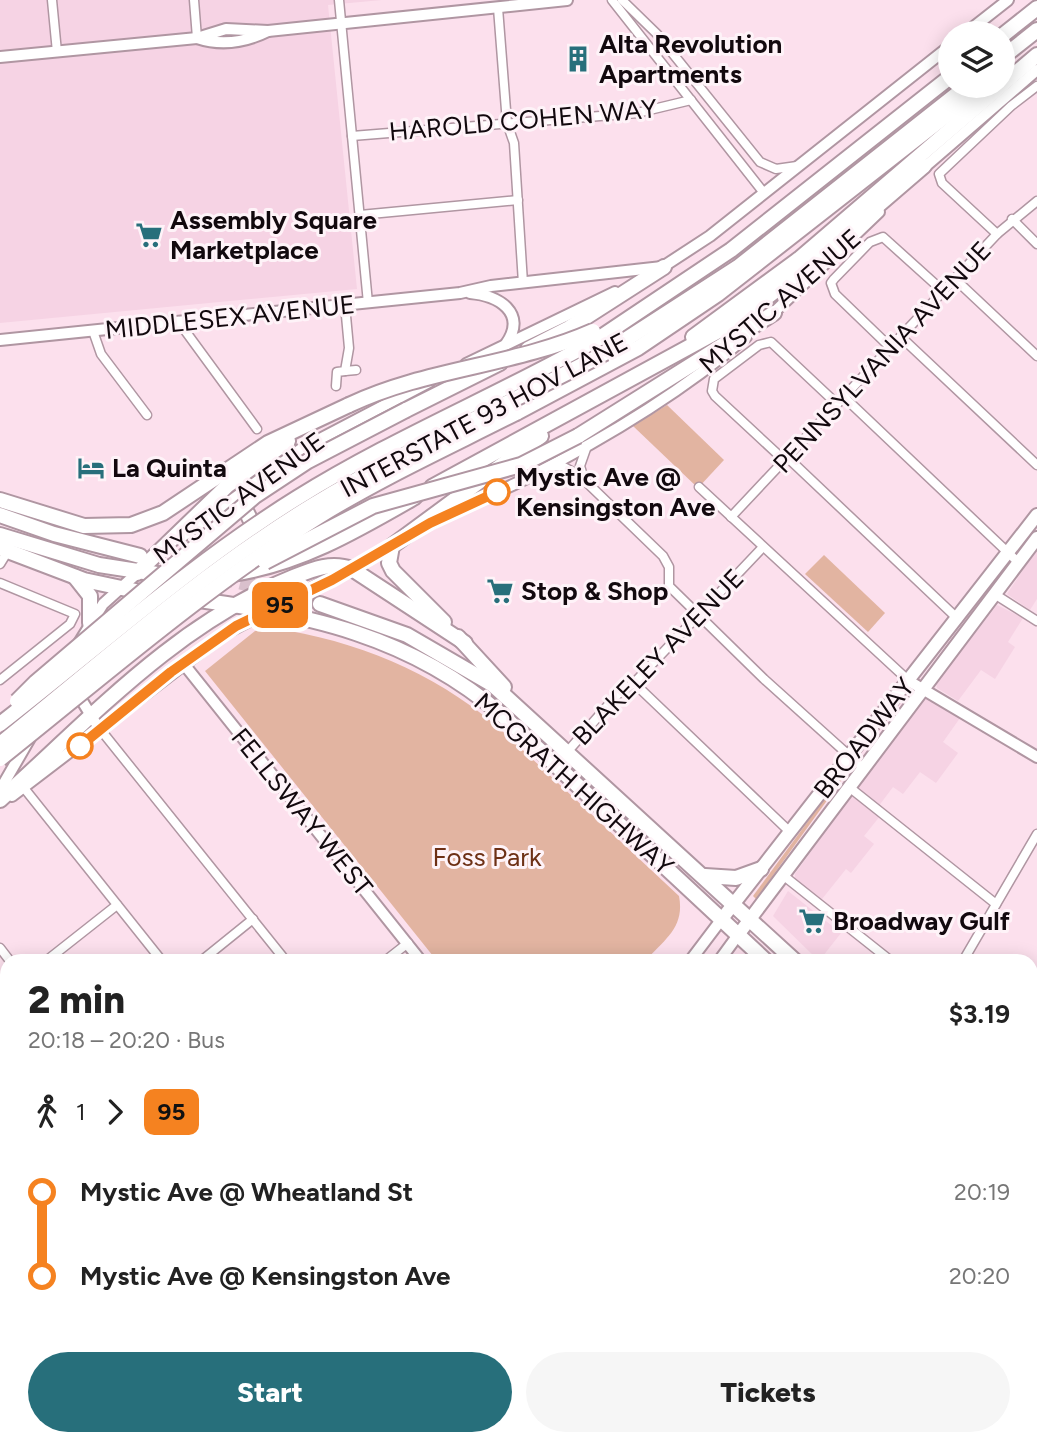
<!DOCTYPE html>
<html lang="en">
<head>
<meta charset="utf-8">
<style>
  :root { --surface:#fff; --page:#f6f6f6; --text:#222; --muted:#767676; --accent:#276f7b }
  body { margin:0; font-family:Figtree,sans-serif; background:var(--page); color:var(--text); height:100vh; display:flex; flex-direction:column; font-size:26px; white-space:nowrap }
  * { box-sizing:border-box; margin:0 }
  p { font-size:23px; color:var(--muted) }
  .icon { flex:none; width:38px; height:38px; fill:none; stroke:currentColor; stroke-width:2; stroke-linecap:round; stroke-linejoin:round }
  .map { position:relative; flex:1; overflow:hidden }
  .details { position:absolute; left:0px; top:954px; width:1038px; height:492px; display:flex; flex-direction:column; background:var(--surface); border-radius:21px 21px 0 0; box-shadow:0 4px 18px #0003 }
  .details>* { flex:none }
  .badge { padding:0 14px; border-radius:10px; font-size:24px; line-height:46px }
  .fabs { position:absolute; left:938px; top:21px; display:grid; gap:14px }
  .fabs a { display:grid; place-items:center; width:77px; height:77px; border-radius:50%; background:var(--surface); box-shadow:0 4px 18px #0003; font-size:35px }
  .map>.badge { position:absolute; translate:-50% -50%; box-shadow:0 0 0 4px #fff }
  .legs { display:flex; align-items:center; gap:10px; height:77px; padding:0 28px; font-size:23px }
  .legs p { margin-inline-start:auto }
  .head { display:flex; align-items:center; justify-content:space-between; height:119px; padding:0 28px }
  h1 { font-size:38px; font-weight:800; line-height:52px }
  .cta { display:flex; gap:14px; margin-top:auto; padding:14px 28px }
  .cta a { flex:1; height:80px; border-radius:42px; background:var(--accent); color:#fff; font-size:28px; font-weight:800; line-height:80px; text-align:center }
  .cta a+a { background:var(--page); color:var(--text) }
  ul { padding:0 28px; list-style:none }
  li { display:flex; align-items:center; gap:24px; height:84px; font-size:26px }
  li i { display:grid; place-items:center; width:10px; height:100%; margin:0 9px; background:currentColor }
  li i::after { content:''; width:18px; height:18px; margin:-9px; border:5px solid; border-radius:50%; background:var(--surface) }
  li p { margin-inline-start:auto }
  li:first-child i { background:linear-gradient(#0000 50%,currentColor 0) }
  li:last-child i { background:linear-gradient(currentColor 50%,#0000 0) }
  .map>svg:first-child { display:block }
  .built { fill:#f6d3e4 }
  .green { fill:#e2b4a1 }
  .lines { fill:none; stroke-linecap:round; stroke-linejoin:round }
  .highway-tunnel { stroke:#d9c0cc; stroke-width:14; stroke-dasharray:14 7; stroke-linecap:butt }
  .street-casing { stroke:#b096a2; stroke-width:11 }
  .secondary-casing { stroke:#b096a2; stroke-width:14 }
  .primary-casing { stroke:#b096a2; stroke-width:16 }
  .highway-casing { stroke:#b096a2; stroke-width:18 }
  .street { stroke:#fff; stroke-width:8 }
  .secondary { stroke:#fff; stroke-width:10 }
  .primary { stroke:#fff; stroke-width:12 }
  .highway { stroke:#fff; stroke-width:14 }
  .highway-bridge-casing { stroke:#b096a2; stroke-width:18; stroke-linecap:butt }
  .highway-bridge { stroke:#fff; stroke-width:14 }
  .line-1-casing { stroke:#fff; stroke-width:16 }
  .line-1 { stroke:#f58220; stroke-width:10 }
  .stop-1-dot { fill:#fff; stroke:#f58220; stroke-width:3.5 }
  .labels { text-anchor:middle; stroke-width:6; stroke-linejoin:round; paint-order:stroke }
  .poi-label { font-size:26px; font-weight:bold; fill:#12090e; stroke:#fef3f8; text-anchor:start }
  .street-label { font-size:26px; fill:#12090e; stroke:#fef3f8 }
  .stop-label { font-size:26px; font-weight:bold; fill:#12090e; stroke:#fef3f8; text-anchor:start }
  .park-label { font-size:26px; fill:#6d3015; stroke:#fef3f8 }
</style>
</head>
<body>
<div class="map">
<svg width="1037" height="1445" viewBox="0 0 1037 1445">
  <rect width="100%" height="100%" fill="#fce0ed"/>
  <g class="built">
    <polygon points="0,0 382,0 328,5 357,289 0,323"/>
    <polygon points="1037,549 1037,599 1030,610 1007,594"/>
    <polygon points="997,605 1023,618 1008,642 1015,647 995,679 981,670 958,701 937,688 936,683"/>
    <polygon points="922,699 928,699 960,718 943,742 958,753 936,783 920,772 903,794 893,787 878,807 857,786"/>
    <polygon points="855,796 880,816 864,836 874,844 851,873 846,869 822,899 795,879 795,874 850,797"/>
    <polygon points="788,891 841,933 819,961 773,916"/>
  </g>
  <g class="green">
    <polygon points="667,405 724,460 698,488 633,426"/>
    <polygon points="824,555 885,613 868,632 805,574"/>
    <path d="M 273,628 C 357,641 431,671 497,726 L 679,896 C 685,927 665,939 645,961 L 437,961 L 205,671 L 255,631 Z"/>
    <polygon points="845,771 846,774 756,899 753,896"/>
  </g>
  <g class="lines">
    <polyline class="highway-tunnel" points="220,577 320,604"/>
    <g class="street-casing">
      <g id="street">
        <polyline points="52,0 57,52"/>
        <polyline points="194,0 197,38"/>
        <polyline points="339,0 368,303"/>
        <polyline points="612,0 764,193"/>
        <polyline points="622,0 657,34 760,162 776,169 797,166"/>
        <polyline points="498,8 507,123 514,143 523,283"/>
        <polyline points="352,136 637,113 691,100"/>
        <polyline points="360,215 518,200"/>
        <polyline points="1012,219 1037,244"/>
        <polyline points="997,234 942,183 939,174 1011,106 1037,86"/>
        <polyline points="956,280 1037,356"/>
        <polyline points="178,321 257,429"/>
        <polyline points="93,331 101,354 147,415"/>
        <polyline points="901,337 1037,465"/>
        <polyline points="891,348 835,294 831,283 834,279 870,242 883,237 944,292"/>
        <polyline points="345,371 356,370"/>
        <polyline points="336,386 337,372 345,371 349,348 345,305"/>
        <polyline points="844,397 1019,563"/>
        <polyline points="788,458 958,619"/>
        <polyline points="785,461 715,396 712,391 714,379 759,345 771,342 837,404"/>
        <polyline points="551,467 562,466 579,475 663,556 669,567 669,586 764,679 863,768"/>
        <polyline points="584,479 580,466 587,446"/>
        <polyline points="699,487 909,681"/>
        <polyline points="731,517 997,234 1037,201"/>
        <polyline points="0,564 8,551"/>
        <polyline points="0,583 75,614 70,624 0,680"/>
        <polyline points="996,595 1037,621"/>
        <polyline points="634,683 790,832"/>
        <polyline points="100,729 286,961"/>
        <polyline points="564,772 568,751 618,694 634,683 763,547"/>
        <polyline points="849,787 996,904"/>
        <polyline points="24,788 162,961"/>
        <polyline points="784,876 891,961"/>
        <polyline points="0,948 10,961"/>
        <polyline points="46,961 117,905"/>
        <polyline points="201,961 253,919"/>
        <polyline points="385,961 408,943"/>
        <polyline points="963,961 1037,834"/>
        <polyline points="0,997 7,992"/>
        <polyline points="1031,1026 1037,1015"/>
        <polyline points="0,1122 7,1116"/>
        <polyline points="1031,1175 1037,1178"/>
        <polyline points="1031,1257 1037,1260"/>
        <polyline points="0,1274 7,1265"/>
        <polyline points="1031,1337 1037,1341"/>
        <polyline points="1031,1404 1037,1408"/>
        <polyline points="95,1438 103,1445"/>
        <polyline points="336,1438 347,1445"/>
        <polyline points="524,1438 529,1445"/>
        <polyline points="755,1438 765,1445"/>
        <polyline points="908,1438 919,1445"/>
        <polyline points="15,1445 21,1438"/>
        <polyline points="450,1445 452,1438"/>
        <polyline points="586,1445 593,1438"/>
        <polyline points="708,1445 716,1438"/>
      </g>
    </g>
    <g class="secondary-casing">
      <g id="secondary">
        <polyline points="966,33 1008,0"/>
        <path d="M 197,38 C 221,46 246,42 268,31"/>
        <polyline points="0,57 197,38 226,29 268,31 567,0"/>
        <polyline points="920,171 1037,70"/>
        <polyline points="658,270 710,236 950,46"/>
        <path d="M 470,293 C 498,295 528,313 506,344"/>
        <polyline points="769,317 879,212"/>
        <polyline points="0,340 460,293 491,286 662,267"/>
        <polyline points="466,364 615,292"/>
        <path d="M 433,522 C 463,506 495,494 525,479 C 600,441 683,391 746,337"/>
        <polyline points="183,536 301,449 429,382"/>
        <polyline points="79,643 103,604 143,568"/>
        <polyline points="183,663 421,961"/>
        <polyline points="909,681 1037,757"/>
        <polyline points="76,691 95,722"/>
        <polyline points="0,790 30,738"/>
        <polyline points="12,796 224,634 395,545"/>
        <polyline points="690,961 721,920"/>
        <polyline points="719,961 738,935"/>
        <polyline points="0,1255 7,1260"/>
        <polyline points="232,1445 237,1438"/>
        <polyline points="250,1445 256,1438"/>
      </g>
    </g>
    <g class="primary-casing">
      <g id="primary">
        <polyline points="721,920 1037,515"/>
        <polyline points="738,935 1037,538"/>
      </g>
    </g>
    <g class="highway-casing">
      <g id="highway">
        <polyline points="1003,35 1037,8"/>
        <polyline points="1003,57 1037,30"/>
        <polyline points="1003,84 1037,55"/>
        <polyline points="693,337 799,259 1001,86"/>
        <polyline points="598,339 731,250 950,77"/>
        <polyline points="528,349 569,328 664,267"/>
        <polyline points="605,353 738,267 967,86"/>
        <polyline points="406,410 500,363"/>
        <polyline points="516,413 638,348 718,294 984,86"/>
        <polyline points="578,436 774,313"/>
        <polyline points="246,487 245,509 259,537"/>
        <polyline points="432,487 733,323 803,270 924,166"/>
        <polyline points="0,500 84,526 131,525 163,513 268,443 349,405"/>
        <polyline points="0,515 54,534 140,556"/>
        <polyline points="0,535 99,565 170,576"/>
        <polyline points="0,548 84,580 150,594"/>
        <polyline points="137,573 228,485 288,441"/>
        <path d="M 232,574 C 300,564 356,531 415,497"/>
        <polyline points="75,577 90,596 90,623"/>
        <path d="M 191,599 C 308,614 410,636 502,715 L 766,961"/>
        <polyline points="320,604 407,635 493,685 795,961"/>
        <polyline points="444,622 393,571 389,563 392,546 541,436"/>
        <polyline points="458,637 504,687"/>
        <path d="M 0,800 C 90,719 176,624 291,578 C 311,570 330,561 352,569 L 465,643"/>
        <polyline points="705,876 736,878 761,869"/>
        <polyline points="1031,1136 1037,1140"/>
        <polyline points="1031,1153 1037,1157"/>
      </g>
    </g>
    <use href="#street" class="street"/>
    <use href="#secondary" class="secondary"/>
    <use href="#primary" class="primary"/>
    <use href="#highway" class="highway"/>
    <g class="highway-bridge-casing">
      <g id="highway-bridge">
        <path d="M 349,405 C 427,368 514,366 593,331"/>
        <polyline points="265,562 373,506 521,465 578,436"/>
        <polyline points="17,701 36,682 255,496 308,461 406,410"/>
        <path d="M 0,724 C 98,648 191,564 297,498 C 393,438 499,395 598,339"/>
        <path d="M 0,744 C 102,662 201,573 313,505 C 407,448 508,405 605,353"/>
        <path d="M 0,759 C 104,676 205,588 318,517 C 381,478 449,447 516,413"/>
      </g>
    </g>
    <use href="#highway-bridge" class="highway-bridge"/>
  </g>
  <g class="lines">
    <g class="line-1-casing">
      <polyline id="line-1" points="80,746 171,672 236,626 332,580 430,523 497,492"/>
    </g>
    <use href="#line-1" class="line-1"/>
  </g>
  <defs>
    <g id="building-bare" transform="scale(2.1)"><path d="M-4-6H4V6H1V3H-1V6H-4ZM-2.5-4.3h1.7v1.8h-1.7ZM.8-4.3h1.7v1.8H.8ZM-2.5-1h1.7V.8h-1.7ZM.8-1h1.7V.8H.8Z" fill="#276f7b" stroke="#fef3f8" stroke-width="2.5" paint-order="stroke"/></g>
    <g id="supermarket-bare" transform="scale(2.1)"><path d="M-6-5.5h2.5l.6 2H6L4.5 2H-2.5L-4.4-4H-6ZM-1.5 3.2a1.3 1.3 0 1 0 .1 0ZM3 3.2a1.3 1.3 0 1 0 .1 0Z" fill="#276f7b" stroke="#fef3f8" stroke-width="2.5" paint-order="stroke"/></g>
    <g id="hotel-bare" transform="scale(2.1)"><path d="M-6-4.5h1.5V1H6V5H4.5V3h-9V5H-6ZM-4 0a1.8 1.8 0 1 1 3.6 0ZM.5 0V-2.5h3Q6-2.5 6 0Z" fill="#276f7b" stroke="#fef3f8" stroke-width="2.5" paint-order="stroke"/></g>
  </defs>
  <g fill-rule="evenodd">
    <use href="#building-bare" x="578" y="59"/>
    <use href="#supermarket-bare" x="149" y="235"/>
    <use href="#hotel-bare" x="91" y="468"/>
    <use href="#supermarket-bare" x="500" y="591"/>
    <use href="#supermarket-bare" x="812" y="921"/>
  </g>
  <g class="stop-1-dot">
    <circle cx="497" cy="492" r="12"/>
    <circle cx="80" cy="746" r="12"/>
  </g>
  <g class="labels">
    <g class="poi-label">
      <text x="599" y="53">Alta Revolution<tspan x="599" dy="30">Apartments</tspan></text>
      <text x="170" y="229">Assembly Square<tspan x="170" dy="30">Marketplace</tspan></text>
      <text x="112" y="477">La Quinta</text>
      <text x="521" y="600">Stop &amp; Shop</text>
      <text x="833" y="930">Broadway Gulf</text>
    </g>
    <g class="street-label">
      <text transform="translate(523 120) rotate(-5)" y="9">HAROLD COHEN WAY</text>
      <text transform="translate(780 301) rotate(-41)" y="9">MYSTIC AVENUE</text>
      <text transform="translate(230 317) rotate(-6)" y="9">MIDDLESEX AVENUE</text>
      <text transform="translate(882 357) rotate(-47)" y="9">PENNSYLVANIA AVENUE</text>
      <text transform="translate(484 415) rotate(-28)" y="9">INTERSTATE 93 HOV LANE</text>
      <text transform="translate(239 498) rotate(-36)" y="9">MYSTIC AVENUE</text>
      <text transform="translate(658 657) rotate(-46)" y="9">BLAKELEY AVENUE</text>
      <text transform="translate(864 738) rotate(-52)" y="9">BROADWAY</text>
      <text transform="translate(574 784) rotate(42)" y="9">MCGRATH HIGHWAY</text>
      <text transform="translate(302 812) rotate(51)" y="9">FELLSWAY WEST</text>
    </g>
    <g class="stop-label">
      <text x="516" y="486">Mystic Ave @<tspan x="516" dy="30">Kensingston Ave</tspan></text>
    </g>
    <g class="park-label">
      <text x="487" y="866">Foss Park</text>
    </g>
  </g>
</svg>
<div class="fabs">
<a><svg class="icon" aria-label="layers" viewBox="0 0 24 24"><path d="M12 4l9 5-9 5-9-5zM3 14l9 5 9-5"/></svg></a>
</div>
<b class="badge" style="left:280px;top:605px;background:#f58220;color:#111">95</b>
<section class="details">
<div class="head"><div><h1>2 min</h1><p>20:18 – 20:20 · Bus</p></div><b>$3.19</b></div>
<div class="legs"><svg class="icon" aria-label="walk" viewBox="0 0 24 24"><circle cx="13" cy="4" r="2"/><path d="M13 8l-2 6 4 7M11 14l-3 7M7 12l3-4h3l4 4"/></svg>1<svg class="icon" aria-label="forward" viewBox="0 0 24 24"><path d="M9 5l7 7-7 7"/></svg><b class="badge" style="background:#f58220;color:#111">95</b></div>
<ul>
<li><i style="color:#f58220"></i><b>Mystic Ave @ Wheatland St</b><p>20:19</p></li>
<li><i style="color:#f58220"></i><b>Mystic Ave @ Kensingston Ave</b><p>20:20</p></li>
</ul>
<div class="cta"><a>Start</a><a>Tickets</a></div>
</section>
</div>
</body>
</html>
